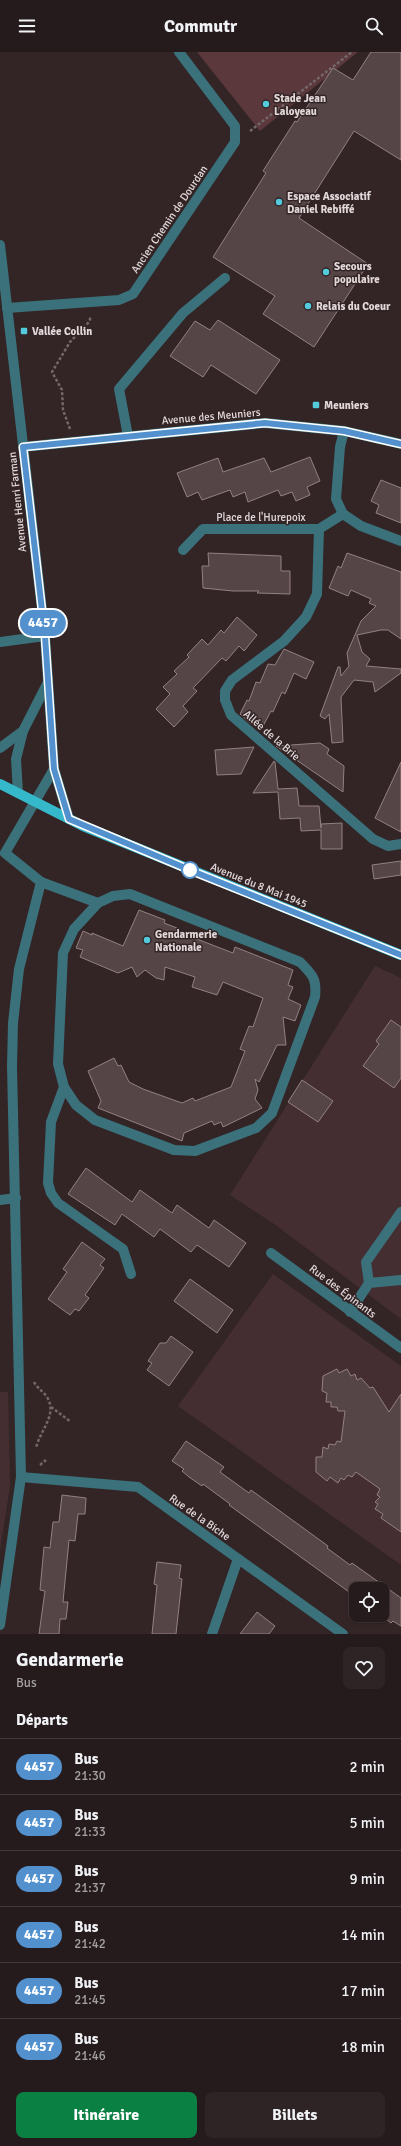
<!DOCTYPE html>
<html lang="fr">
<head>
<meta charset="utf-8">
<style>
  :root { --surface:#261b1c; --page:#2e2425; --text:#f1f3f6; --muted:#a4a1a3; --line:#42393b; --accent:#0b8043 }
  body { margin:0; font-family:Signika,sans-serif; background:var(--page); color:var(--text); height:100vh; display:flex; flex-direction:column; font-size:15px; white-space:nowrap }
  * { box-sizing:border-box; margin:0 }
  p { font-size:13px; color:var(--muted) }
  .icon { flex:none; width:22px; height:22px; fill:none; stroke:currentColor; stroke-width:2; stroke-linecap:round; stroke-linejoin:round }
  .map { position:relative; height:1582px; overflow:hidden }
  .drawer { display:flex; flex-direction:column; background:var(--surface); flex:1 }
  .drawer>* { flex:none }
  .badge { padding:0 8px; border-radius:13px; font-size:14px; line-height:26px }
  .tools { position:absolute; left:349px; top:1530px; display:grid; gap:8px }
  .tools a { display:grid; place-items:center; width:40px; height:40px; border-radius:8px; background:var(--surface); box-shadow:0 1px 3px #0004,0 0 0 1px var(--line); font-size:20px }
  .map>.badge { position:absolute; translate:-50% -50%; box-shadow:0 0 0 2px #fff }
  h2 { padding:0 16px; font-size:15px; line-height:36px }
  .round { display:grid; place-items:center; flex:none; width:42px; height:42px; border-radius:8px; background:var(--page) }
  .headline { display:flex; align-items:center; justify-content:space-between; height:68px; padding:0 16px }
  h1 { font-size:19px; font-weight:700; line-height:30px }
  .primary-button { display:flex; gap:8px; margin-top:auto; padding:8px 16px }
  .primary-button a { flex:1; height:46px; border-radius:8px; background:var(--accent); color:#fff; font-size:16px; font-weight:700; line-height:46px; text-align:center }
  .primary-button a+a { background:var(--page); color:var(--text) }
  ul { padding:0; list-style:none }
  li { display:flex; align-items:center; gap:12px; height:56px; padding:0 16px; border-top:1px solid var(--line) }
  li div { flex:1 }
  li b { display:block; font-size:15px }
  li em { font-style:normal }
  li .badge { min-width:44px; font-weight:700; text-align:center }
  header { display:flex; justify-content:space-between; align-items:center; height:52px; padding:0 16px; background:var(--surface); font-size:18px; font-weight:700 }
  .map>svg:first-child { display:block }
  .built { fill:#442e31 }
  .green { fill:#5a383c }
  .building { fill:#564547; stroke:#938182 }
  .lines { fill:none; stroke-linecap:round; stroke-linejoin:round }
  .path { stroke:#746769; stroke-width:2.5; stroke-dasharray:3 2; stroke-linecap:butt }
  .minor { stroke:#3a717a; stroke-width:10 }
  .major { stroke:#36b8cb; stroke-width:10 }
  .line-casing { stroke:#fff; stroke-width:9 }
  .line { stroke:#5291ce; stroke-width:6 }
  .poi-dot { fill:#54cadd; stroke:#332426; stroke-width:1.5 }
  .stop-dot { fill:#fff; stroke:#5291ce; stroke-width:2 }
  .labels { text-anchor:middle; stroke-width:3; stroke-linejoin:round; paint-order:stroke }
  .poi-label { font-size:11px; font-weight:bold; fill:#e3d9da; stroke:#332426; text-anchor:start }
  .street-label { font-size:11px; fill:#e3d9da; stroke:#332426 }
</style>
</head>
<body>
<header><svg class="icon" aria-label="menu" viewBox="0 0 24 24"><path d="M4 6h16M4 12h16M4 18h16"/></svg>Commutr<svg class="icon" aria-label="search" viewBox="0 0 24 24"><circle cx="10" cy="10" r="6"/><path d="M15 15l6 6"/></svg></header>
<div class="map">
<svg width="401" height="1582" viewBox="0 0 401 1582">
  <rect width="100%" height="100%" fill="#332426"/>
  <g class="built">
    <polygon points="375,914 401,926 401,1267 274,1172 230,1143"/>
    <polygon points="273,1222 401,1314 401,1513 178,1354"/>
    <polygon points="0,1340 8,1340 10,1434 0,1499"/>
  </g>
  <polygon class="green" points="197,0 358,0 260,79"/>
  <g class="building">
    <polygon points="371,0 401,0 401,108 354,79 299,166 368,212 314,295 263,262 275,244 213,205 266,121 263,119 295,69 297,70 333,16 353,28"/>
    <polygon points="218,268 280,308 256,342 211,313 203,325 170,304 195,269 210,278"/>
    <polygon points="310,405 320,429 307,435 310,443 296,449 292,440 281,444 278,438 248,450 245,440 233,445 230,438 202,448 198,440 187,445 177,421 218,406 223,420 264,406 271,420"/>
    <polygon points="381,428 401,436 401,471 376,461 379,453 371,449"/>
    <polygon points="208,501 281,504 281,519 290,519 290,542 257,541 259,539 233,539 203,536 202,514 209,514"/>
    <polygon points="347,501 401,520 401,587 388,578 381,578 357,583 362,600 370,607 366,614 401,617 401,621 375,640 373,630 354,628 341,645 343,690 332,691 329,662 325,667 320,664 338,615 340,615 341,624 349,614 347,601 361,569 376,554 369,551 371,547 351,538 348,544 329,536 338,514 341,516"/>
    <polygon points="237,565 257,583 244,599 239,594 226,609 222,606 193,636 197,639 183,654 188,660 174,675 156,657 170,642 163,635 177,622 174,619 189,605 187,603 202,587 208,593 221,578 224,581"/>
    <polygon points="284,597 314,610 306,627 294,621 285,642 282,640 273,660 271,659 262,676 250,671 240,662 247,648 249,649 256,630 260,631 268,612 275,613"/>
    <polygon points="320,691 329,697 327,702 344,714 343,740 276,694"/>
    <polygon points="254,695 241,722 217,723 215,698"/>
    <polygon points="274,709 275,710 278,737 297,736 299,754 319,754 321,776 321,772 342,771 342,797 321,797 321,778 301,779 300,766 280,767 278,740 253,741"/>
    <polygon points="401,710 401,780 375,766"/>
    <polygon points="401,809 401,823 374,827 372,813"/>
    <polygon points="139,858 165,868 164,871 177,876 176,879 233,901 235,895 293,918 288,933 293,935 288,947 301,953 295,969 283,965 286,993 277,993 259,1030 255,1027 258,1038 255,1047 262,1056 223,1075 221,1070 214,1073 212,1069 184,1081 182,1089 98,1056 101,1049 88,1019 114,1006 118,1014 121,1013 129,1030 143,1037 182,1051 193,1046 195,1049 231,1035 245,999 240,997 249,974 253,975 263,946 223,930 217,943 192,935 195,925 165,915 164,928 156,926 145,918 137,925 132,915 118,921 80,905 83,898 76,896 83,879 92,883 92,881 123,894"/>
    <polygon points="391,968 401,975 401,1026 394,1036 363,1014 379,992 376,989"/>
    <polygon points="302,1028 333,1049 318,1070 288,1050"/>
    <polygon points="86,1116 132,1150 140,1138 172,1161 177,1153 209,1176 214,1168 246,1191 229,1215 197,1193 191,1200 160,1177 154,1185 122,1162 115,1173 68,1142"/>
    <polygon points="82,1190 105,1207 100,1213 104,1216 85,1243 89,1246 79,1259 75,1257 70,1263 48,1247 67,1220 63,1217"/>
    <polygon points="190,1227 233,1258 217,1281 174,1249"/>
    <polygon points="171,1284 193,1300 169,1334 147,1318 152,1311 148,1309 160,1291 166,1291"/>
    <polygon points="337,1317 339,1321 347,1317 351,1324 355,1322 357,1328 361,1326 370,1336 373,1335 389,1360 401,1342 401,1480 381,1466 383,1462 375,1457 378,1452 375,1450 380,1445 377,1443 380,1437 356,1420 352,1425 348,1423 344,1428 341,1426 338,1431 330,1425 327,1429 316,1420 316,1405 322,1405 323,1395 328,1397 329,1392 335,1393 337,1389 341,1390 345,1359 338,1359 337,1355 331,1355 331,1350 326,1350 327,1341 322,1339 323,1324"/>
    <polygon points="186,1389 224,1415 220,1420 249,1441 251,1438 328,1494 327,1496 350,1513 352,1511 401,1546 401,1574 393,1569 391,1571 381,1563 382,1537 356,1537 356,1545 229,1453 230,1452 203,1432 202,1434 189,1425 182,1419 184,1417 172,1409"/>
    <polygon points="62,1443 86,1446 85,1462 78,1462 75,1489 69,1488 63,1550 68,1550 66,1567 60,1567 59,1582 39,1582 45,1539 40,1538 44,1495 50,1496 53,1470 59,1470"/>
    <polygon points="157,1510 181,1513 179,1526 182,1527 176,1582 152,1582 157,1533 154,1532"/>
    <polygon points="257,1560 275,1574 269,1582 240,1582"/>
  </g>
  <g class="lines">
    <g class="path">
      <polyline points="250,79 352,0"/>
      <polyline points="70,377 63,358 62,338 52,320 70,290 89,270 91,264"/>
      <path d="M 34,1330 C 37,1336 43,1339 47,1345 C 58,1363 40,1378 36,1396"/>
      <polyline points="51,1355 71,1370"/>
      <polyline points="40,1413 46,1408"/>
    </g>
    <g class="minor">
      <polyline points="0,193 45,584 54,717 69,767"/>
      <polyline points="7,256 119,248 133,242 235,90 235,74 179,0"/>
      <polyline points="344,379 340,395 336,447 343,462 361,474 401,489"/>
      <polyline points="128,384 119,337 183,261 225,226"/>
      <polyline points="23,395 265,371 344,379 401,392"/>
      <polyline points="319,477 317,542 306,565 284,589 232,628 225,639 225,648 231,663 373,787 388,794 401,792"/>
      <polyline points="183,498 203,477 319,477 343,462"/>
      <polyline points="0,590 45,584"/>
      <polyline points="0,696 23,679"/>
      <polyline points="18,741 16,707 23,679 47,632"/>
      <path d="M 41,830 L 98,851 L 113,844 L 130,842 L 300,910 C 313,923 317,927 315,945 L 272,1061 L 256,1076 L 195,1099 L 174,1098 L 95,1068 L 76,1053 L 64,1035 L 58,1012 L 63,901 L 74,877 L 98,851"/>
      <polyline points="64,1035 51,1070 48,1131 51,1141 58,1151 123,1197 131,1222"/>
      <polyline points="0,1148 16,1146"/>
      <polyline points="271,1201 401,1296"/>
      <polyline points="369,1231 401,1228"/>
      <polyline points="350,1260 369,1231 366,1210 401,1160"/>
      <polyline points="21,1425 138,1435 343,1582"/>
      <polyline points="0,1573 21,1425 12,1014 13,971 19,917 41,830 5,801 54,717"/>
      <polyline points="212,1582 238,1507"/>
    </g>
    <polyline class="major" points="0,732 83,774 401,903"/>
  </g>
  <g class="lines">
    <g class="line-casing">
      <polyline id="line" points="401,392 344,379 265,371 23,395 45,584 54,717 69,767 197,821 401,903"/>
    </g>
    <use href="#line" class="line"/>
  </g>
  <g class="poi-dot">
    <circle cx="266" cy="52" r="4"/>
    <circle cx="279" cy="150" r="4"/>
    <circle cx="326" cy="220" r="4"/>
    <circle cx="308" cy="254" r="4"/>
    <rect x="20" y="275" width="8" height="8" rx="2"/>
    <rect x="312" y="349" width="8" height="8" rx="2"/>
    <circle cx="147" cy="888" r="4"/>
  </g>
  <circle class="stop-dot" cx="190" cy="818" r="8"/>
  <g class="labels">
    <g class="poi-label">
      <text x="274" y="50">Stade Jean<tspan x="274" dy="13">Laloyeau</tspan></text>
      <text x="287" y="148">Espace Associatif<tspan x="287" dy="13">Daniel Rebiffé</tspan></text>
      <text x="334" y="218">Secours<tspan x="334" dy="13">populaire</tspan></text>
      <text x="316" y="258">Relais du Coeur</text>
      <text x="32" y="283">Vallée Collin</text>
      <text x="324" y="357">Meuniers</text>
      <text x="155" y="886">Gendarmerie<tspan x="155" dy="13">Nationale</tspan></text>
    </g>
    <g class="street-label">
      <text transform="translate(169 167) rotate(-56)" y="4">Ancien Chemin de Dourdan</text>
      <text transform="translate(211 364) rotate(-5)" y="4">Avenue des Meuniers</text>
      <text transform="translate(17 450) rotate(-96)" y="4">Avenue Henri Farman</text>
      <text x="261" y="469">Place de l'Hurepoix</text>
      <text transform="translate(272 683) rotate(41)" y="4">Allée de la Brie</text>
      <text transform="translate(259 833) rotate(22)" y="4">Avenue du 8 Mai 1945</text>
      <text transform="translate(343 1239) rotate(37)" y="4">Rue des Épinants</text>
      <text transform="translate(200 1465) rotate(35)" y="4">Rue de la Biche</text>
    </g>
  </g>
</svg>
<div class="tools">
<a><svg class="icon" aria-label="locate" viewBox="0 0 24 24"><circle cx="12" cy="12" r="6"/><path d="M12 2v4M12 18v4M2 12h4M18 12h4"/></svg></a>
</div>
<b class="badge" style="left:43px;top:571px;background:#5291ce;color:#fff">4457</b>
</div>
<section class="drawer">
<div class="headline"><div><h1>Gendarmerie</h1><p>Bus</p></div><a class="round"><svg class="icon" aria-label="heart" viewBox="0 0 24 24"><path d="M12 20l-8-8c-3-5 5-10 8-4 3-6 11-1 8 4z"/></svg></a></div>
<h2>Départs</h2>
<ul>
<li><span class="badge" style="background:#5291ce;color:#fff">4457</span><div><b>Bus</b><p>21:30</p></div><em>2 min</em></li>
<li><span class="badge" style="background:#5291ce;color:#fff">4457</span><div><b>Bus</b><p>21:33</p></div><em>5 min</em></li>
<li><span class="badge" style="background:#5291ce;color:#fff">4457</span><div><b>Bus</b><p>21:37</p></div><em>9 min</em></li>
<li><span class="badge" style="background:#5291ce;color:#fff">4457</span><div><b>Bus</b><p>21:42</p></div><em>14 min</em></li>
<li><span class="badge" style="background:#5291ce;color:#fff">4457</span><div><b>Bus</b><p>21:45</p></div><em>17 min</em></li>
<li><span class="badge" style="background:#5291ce;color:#fff">4457</span><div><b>Bus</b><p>21:46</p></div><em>18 min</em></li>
</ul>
<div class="primary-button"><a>Itinéraire</a><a>Billets</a></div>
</section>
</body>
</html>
